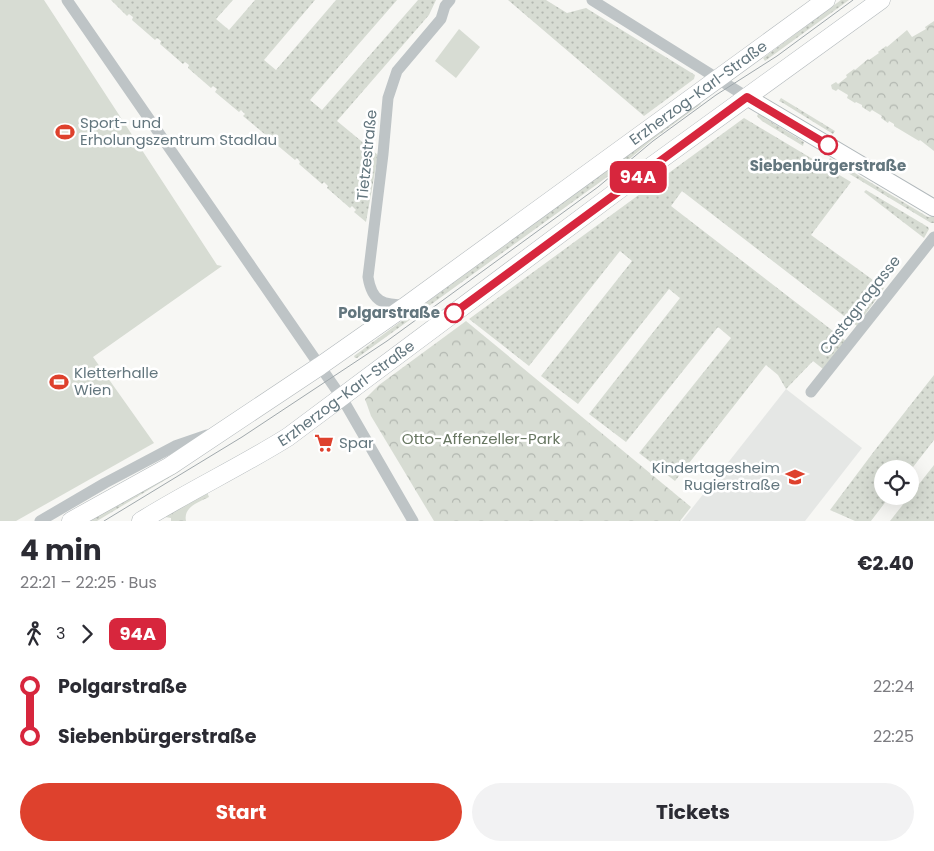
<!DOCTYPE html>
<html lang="en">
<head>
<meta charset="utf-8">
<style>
  :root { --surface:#fff; --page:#f2f2f3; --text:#2b2b33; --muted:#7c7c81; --accent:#de412d }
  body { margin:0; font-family:Poppins,sans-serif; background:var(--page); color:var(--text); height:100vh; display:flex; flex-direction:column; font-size:19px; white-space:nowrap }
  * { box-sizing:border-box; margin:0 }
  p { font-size:16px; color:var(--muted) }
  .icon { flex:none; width:28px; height:28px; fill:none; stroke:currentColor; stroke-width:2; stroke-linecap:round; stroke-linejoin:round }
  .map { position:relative; height:521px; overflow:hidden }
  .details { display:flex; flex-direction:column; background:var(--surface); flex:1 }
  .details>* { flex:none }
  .badge { padding:0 10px; border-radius:8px; font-size:18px; line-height:32px }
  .tools { position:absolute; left:874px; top:460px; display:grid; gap:10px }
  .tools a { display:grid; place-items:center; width:45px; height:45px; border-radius:50%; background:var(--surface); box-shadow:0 5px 20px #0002; font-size:25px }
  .map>.badge { position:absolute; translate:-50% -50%; box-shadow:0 0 0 2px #fff }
  .legs { display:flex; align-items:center; gap:8px; height:55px; padding:0 20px; font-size:16px }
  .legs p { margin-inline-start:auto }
  .head { display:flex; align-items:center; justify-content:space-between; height:85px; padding:0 20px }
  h1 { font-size:28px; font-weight:700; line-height:38px }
  .action { display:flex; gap:10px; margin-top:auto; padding:10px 20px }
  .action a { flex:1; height:58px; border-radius:30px; background:var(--accent); color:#fff; font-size:20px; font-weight:700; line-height:58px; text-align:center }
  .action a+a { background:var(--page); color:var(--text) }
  ul { padding:0 20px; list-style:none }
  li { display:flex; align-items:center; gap:18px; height:50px; font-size:19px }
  li i { display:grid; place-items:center; width:8px; height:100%; margin:0 6px; background:currentColor }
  li i::after { content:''; width:12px; height:12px; margin:-6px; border:4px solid; border-radius:50%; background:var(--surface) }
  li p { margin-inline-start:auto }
  li:first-child i { background:linear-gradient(#0000 50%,currentColor 0) }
  li:last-child i { background:linear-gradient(currentColor 50%,#0000 0) }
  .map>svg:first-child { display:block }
  .built { fill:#e5e7e5 }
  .grass { fill:url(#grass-dots) }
  .forest { fill:url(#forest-crowns) }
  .pitch { fill:#d7dcd3 }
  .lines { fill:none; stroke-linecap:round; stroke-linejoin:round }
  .secondary-casing { stroke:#b1b8bb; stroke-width:18 }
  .primary-casing { stroke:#b2b8bb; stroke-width:19 }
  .street { stroke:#bec4c6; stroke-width:11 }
  .secondary { stroke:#fff; stroke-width:16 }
  .primary { stroke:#fff; stroke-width:18 }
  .tram { stroke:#a0a8ac; stroke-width:1 }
  .line-1-casing { stroke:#fff; stroke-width:11 }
  .line-1 { stroke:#d7263d; stroke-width:8 }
  .stop-1-dot { fill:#fff; stroke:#d7263d; stroke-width:2.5 }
  .labels { text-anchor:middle; stroke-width:5; stroke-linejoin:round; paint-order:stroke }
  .street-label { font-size:15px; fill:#63767e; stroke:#fff }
  .poi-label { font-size:15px; fill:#63767e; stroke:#fff; text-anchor:start }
  .stop-label { font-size:15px; font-weight:bold; fill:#63767e; stroke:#fff }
  .park-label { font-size:15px; fill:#687762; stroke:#fff }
</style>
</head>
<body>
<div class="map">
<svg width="934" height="521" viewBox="0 0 934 521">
  <defs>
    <pattern id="grass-dots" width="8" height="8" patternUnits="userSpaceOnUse" patternTransform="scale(1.25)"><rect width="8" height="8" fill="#d7dcd3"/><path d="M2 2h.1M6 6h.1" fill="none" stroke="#b2b7b0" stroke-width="1.8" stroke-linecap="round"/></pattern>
    <pattern id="forest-crowns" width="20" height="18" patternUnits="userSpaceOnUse" patternTransform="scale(1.25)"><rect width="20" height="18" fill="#d7dcd3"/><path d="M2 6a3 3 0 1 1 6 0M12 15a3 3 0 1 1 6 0" fill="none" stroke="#b2b7b0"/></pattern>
  </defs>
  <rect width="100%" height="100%" fill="#f7f7f4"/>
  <polygon class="built" points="786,389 862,448 823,498 805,521 682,521"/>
  <g class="grass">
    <polygon points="111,0 233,0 216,19 229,30 255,0 315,0 264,60 276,70 336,0 397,0 310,100 322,110 418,0 436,0 429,15 337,121 378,155 366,222 354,212 356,210 352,206 350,208 327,188 328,186 324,182 322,184 299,164 300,162 297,158 295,160 271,140 272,138 268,134 267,136 243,116 245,114 241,110 239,112 215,92 217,89 213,86 211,88 188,68 189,65 185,62 183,64 160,44 161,41 157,38 155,40 132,20 133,17 129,14 127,16"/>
    <polygon points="508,0 546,0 567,13 586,8 695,75 694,79 644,116"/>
    <polygon points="841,0 849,0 765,61 763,58"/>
    <polygon points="781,98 835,131 833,134 783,103 779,101"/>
    <polygon points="699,101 701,104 652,140 614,172 357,358 355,358 354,356"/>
    <polygon points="760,110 763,112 765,118 804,142 803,146 762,121 757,116"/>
    <polygon points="744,118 851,182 811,235 884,288 857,326 682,191 671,206 846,341 823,369 813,361 786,389 778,375 766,365 675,481 639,453 731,338 718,327 626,442 589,414 680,298 669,289 578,404 541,376 632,261 620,251 529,366 469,319"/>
    <polygon points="830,158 928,217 934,216 934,223 931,223 828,161"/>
    <polygon points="866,190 928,227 929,229 924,238 864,192"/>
    <polygon points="934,375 934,440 910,471 910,469 882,469 882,496 890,496 871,521 855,521 830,510 875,450"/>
    <polygon points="934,465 934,521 890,521"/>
    <polygon points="182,466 180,471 97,521 84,521"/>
  </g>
  <g class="forest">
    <polygon points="934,21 934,151 920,140 919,141 894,126 894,124 889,121 888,123 881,118 882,116 872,110 870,112 862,107 862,105 856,102 855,103 847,98 848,95 838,89 836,91 832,89 831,85 836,82 838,84 847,77 846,75 854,69 855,70 868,59 869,60 879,53 878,52 886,46 887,47 907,30 912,37 926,29 925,27"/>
    <polygon points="466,321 691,507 680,521 434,521 371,416 365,399 379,385"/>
    <path d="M 207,492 L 209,497 C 199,502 183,507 186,521 L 171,521 L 171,518 L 165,517 L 165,515 Z"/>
  </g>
  <g class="pitch">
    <polygon points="0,0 44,0 217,265 222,266 93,357 154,443 16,521 0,521"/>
    <polygon points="459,29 480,47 456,78 435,61"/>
  </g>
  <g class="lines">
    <g class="secondary-casing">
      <polyline id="secondary" points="747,97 934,208"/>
    </g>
    <g class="primary-casing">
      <g id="primary">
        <path id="s1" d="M 71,521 L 170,466 L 320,366 L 407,305 L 826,0"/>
        <path id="s2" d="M 141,521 C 189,491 240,467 288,437 L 620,189 L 881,0"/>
      </g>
    </g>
    <g class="street">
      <polyline points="67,0 342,398 413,521"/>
      <polyline points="592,0 747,97"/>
      <path d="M 406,305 C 383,305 372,302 368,277 L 383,154 L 388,98 L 397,71 L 441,19 L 445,6 L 450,0"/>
      <polyline points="811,392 934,237"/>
      <polyline points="40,521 105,483 175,446 207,435"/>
    </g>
    <use href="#secondary" class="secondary"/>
    <use href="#primary" class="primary"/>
    <polyline class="tram" points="104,521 242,437 387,341 598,187 653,141 716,95 777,56 853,0"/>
  </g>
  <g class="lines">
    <g class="line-1-casing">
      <polyline id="line-1" points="454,313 747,97 828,145"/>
    </g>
    <use href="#line-1" class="line-1"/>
  </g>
  <defs>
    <g id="stadium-bare" transform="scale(1.5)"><path d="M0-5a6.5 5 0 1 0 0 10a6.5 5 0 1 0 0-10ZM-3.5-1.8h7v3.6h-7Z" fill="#de412d" stroke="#fff" stroke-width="2.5" paint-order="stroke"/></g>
    <g id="supermarket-bare" transform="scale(1.5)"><path d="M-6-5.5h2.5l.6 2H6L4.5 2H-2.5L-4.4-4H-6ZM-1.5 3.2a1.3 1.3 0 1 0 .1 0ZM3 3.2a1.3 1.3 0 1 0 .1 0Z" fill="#de412d" stroke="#fff" stroke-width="2.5" paint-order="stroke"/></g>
    <g id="school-bare" transform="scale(1.5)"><path d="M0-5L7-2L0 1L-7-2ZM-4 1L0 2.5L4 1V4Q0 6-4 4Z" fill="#de412d" stroke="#fff" stroke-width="2.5" paint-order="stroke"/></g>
  </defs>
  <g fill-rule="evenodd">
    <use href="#stadium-bare" x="65" y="132"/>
    <use href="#stadium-bare" x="59" y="382"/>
    <use href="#supermarket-bare" x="324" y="443"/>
    <use href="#school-bare" x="795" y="477"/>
  </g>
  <g class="stop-1-dot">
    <circle cx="828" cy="145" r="9"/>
    <circle cx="454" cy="313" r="9"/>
  </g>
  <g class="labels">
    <g class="street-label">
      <text dy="5" stroke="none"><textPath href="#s1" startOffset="760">Erzherzog-Karl-Straße</textPath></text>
      <text transform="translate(367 155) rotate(-84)" y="5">Tietzestraße</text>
      <text transform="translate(860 305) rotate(-52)" y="5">Castagnagasse</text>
      <text dy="5" stroke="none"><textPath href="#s2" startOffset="242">Erzherzog-Karl-Straße</textPath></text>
    </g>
    <g class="poi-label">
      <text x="80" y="128">Sport- und<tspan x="80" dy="17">Erholungszentrum Stadlau</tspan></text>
      <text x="74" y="378">Kletterhalle<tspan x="74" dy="17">Wien</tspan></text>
      <text x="339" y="448">Spar</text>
      <text x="780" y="473" text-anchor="end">Kindertagesheim<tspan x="780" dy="17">Rugierstraße</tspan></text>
    </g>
    <g class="stop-label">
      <text x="828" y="171">Siebenbürgerstraße</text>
      <text x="440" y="318" text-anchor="end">Polgarstraße</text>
    </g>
    <g class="park-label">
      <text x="481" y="444">Otto-Affenzeller-Park</text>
    </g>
  </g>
</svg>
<div class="tools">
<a><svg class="icon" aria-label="locate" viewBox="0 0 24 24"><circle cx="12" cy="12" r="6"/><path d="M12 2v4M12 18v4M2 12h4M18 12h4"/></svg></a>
</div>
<b class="badge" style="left:638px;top:177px;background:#d7263d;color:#fff">94A</b>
</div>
<section class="details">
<div class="head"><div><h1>4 min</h1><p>22:21 – 22:25 · Bus</p></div><b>€2.40</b></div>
<div class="legs"><svg class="icon" aria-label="walk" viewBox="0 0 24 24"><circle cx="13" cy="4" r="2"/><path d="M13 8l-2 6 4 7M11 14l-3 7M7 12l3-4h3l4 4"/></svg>3<svg class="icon" aria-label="forward" viewBox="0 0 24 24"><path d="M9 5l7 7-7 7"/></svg><b class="badge" style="background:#d7263d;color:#fff">94A</b></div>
<ul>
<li><i style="color:#d7263d"></i><b>Polgarstraße</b><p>22:24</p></li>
<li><i style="color:#d7263d"></i><b>Siebenbürgerstraße</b><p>22:25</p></li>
</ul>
<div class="action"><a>Start</a><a>Tickets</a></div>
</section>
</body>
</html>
